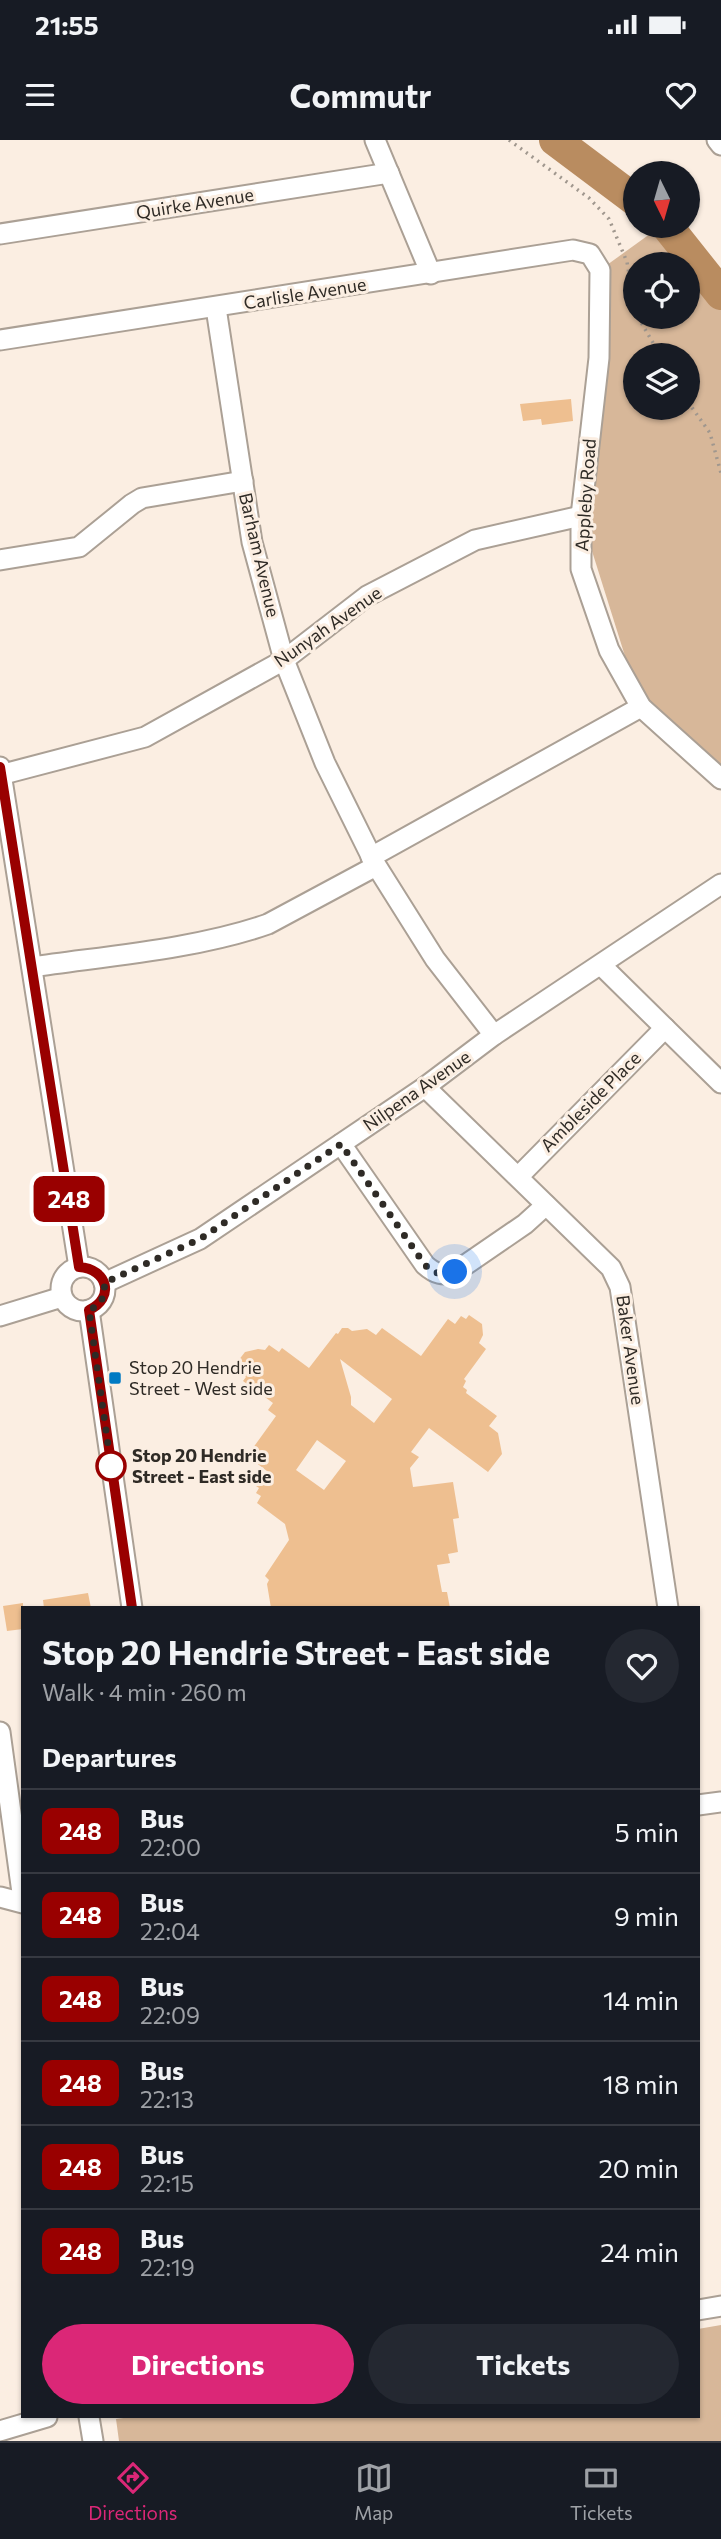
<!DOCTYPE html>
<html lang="en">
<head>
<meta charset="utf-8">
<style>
  :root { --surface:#171b24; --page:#242831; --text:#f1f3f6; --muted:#9ea1a6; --line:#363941; --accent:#db2777 }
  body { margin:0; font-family:Commissioner,sans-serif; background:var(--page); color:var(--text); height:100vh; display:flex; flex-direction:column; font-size:26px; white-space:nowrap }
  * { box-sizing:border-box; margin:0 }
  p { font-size:23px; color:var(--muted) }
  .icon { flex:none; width:38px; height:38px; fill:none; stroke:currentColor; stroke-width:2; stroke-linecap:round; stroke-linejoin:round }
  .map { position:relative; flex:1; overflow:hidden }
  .panel { position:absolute; left:21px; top:1466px; width:679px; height:812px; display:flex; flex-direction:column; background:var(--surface); border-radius:0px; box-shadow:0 2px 5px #0004 }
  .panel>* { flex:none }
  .badge { padding:0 14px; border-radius:10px; font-size:24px; line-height:46px }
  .needle { width:46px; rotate:175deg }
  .controls { position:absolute; left:623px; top:21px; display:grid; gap:14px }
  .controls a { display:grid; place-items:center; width:77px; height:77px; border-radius:50%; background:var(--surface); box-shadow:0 2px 5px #0004; font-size:35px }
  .you { position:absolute; width:35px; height:35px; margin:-18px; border:5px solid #fff; border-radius:50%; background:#1a73e8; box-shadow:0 0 0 10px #1a73e833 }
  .map>.badge { position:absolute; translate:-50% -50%; box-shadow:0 0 0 4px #fff }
  h2 { padding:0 21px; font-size:26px; line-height:63px }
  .round { display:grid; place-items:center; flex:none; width:74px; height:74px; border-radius:37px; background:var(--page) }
  .overview { display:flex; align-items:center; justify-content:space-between; height:119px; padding:0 21px }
  h1 { font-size:33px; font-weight:700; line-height:52px }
  .action { display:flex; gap:14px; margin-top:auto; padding:14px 21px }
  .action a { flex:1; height:80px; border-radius:42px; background:var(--accent); color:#fff; font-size:28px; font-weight:700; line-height:80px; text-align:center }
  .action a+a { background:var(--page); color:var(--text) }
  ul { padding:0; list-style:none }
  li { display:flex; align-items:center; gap:21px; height:84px; padding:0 21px; border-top:2px solid var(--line) }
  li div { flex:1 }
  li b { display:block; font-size:26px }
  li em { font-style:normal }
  li .badge { min-width:77px; font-weight:700; text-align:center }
  .status { display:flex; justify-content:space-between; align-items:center; height:49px; padding:0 35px; background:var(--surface); direction:ltr }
  .status svg { height:19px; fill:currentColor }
  header { display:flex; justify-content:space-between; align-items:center; height:91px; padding:0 21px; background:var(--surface); font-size:32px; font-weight:700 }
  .tabs { display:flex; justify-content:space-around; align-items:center; height:98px; border-top:2px solid var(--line); background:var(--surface); font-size:19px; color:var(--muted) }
  .tabs a { display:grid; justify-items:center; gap:4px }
  .tabs .active { color:var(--accent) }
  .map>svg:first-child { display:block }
  .green { fill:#d7b799; fill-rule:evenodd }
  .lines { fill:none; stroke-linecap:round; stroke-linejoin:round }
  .river { stroke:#b98c60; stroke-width:32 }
  .building { fill:#eebf90; fill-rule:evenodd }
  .minor-casing { stroke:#aba095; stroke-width:23 }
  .path { stroke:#a0978e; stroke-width:3.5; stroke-dasharray:2 5; stroke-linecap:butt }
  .minor { stroke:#fff; stroke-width:19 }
  .line-casing { stroke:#fff; stroke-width:16 }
  .line { stroke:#900; stroke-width:10 }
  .walk { stroke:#2f2b26; stroke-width:7; stroke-dasharray:0 12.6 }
  .poi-dot { fill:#007ac3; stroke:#fbeee2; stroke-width:2.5 }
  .stop-dot { fill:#fff; stroke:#900; stroke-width:3.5 }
  .labels { text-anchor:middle; stroke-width:6; stroke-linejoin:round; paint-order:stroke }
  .street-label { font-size:18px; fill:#2f2b26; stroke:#fbeee2 }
  .poi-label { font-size:18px; fill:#2f2b26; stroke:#fbeee2; text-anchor:start }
  .stop-label { font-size:18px; font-weight:bold; fill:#2f2b26; stroke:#fbeee2; text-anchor:start }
</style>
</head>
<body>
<div class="status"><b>21:55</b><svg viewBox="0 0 49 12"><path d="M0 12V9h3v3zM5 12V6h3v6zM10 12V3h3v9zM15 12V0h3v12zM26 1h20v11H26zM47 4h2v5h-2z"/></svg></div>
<header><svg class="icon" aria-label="menu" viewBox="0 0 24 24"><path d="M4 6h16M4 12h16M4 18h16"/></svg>Commutr<svg class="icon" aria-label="heart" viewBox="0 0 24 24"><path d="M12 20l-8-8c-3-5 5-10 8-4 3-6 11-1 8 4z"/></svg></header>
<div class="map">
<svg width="721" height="2301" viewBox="0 0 721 2301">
  <rect width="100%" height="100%" fill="#fbeee2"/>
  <g class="green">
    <path d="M 661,86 L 667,86 L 721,154 L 721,637 L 641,567 L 581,376 L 600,130 ZM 635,124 L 688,124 L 688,177 L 635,177 ZM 635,215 L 688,215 L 688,268 L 635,268 Z"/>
    <polygon points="721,2185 721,2301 119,2301 116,2279 131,2277 698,2277 698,2189"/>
  </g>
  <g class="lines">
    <g class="river">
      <polyline points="555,0 635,60"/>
      <polyline points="667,86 721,154"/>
    </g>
  </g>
  <g class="building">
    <polygon points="571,259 573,281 542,285 541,279 523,281 520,264"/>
    <path d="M 469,1175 L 482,1184 L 483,1195 L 479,1203 L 486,1209 L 464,1239 L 466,1241 L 463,1247 L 467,1250 L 466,1253 L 497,1276 L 489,1286 L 498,1293 L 502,1314 L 488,1332 L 429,1288 L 411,1312 L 419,1317 L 410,1328 L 413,1347 L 453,1342 L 459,1378 L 453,1379 L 458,1412 L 448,1414 L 450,1423 L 437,1425 L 442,1452 L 447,1452 L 450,1468 L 271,1468 L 267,1444 L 269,1440 L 265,1436 L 289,1400 L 285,1384 L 257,1363 L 261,1356 L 256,1353 L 259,1348 L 256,1346 L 267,1331 L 251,1319 L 255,1315 L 250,1312 L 276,1276 L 268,1270 L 273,1263 L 243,1241 L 246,1237 L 238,1230 L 242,1224 L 238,1221 L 245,1212 L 258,1209 L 265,1210 L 269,1205 L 279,1212 L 282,1208 L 309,1228 L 336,1193 L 338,1194 L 342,1188 L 348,1188 L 352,1191 L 367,1189 L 376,1195 L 382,1188 L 421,1216 L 448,1179 L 455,1184 L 461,1176 L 466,1179 ZM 340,1219 L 392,1259 L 374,1283 L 351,1265 L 351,1257 ZM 317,1300 L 346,1321 L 324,1350 L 296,1330 Z"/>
    <polygon points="88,1453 91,1468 44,1468 43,1460"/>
    <polygon points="23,1463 23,1489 7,1491 3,1466"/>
  </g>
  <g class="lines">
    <g class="minor-casing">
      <g id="minor">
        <polyline points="375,0 431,134"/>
        <polyline points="717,0 721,5"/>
        <polyline points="0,94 389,33"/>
        <polyline points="216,168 252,402 284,520 325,623 374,722 435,819 494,895"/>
        <polyline points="0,200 573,110 590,114 600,130 599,218 581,376 581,429 609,510 641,567 721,639"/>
        <polyline points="0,420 79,407 132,364 142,358 243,341"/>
        <polyline points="0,627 79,1127"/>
        <polyline points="0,635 145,597 284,520 367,456 475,400 581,376"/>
        <polyline points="371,717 641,567"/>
        <polyline points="602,826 721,943"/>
        <path d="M 32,827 C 107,816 197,809 268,784 L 376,726"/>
        <polyline points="425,947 611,1128 620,1147 668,1468"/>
        <path d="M 341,1004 L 425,1125 C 435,1134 443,1136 455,1132 L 525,1084 L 546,1065"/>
        <polyline points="518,1037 665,888"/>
        <circle cx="83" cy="1149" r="22"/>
        <polyline points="104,1143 200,1099 425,947 494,895 721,744"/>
        <polyline points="89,1170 132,1468"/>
        <polyline points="0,1176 62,1157"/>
        <polyline points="0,1592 23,1760"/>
        <polyline points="698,1665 721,1662"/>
        <polyline points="0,1757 23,1763"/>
        <polyline points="698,2170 721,2166"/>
        <polyline points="89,2277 93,2301"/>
        <polyline points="0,2291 47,2277"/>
      </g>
    </g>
    <g class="path">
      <polyline points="509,0 589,58 609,79 627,122 635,171"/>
      <polyline points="638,177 660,215"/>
      <polyline points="688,262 710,293 721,333"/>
    </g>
    <use href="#minor" class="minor"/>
  </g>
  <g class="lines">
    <g class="line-casing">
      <path id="line" d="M 0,627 L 79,1127 C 108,1129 115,1158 89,1170 L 132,1468"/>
    </g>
    <use href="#line" class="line"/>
    <path class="walk" d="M 111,1326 L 112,1333 L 89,1170 C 101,1165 106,1156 104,1143 L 200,1099 L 341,1004 L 425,1125 C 435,1134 443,1136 455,1132"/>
  </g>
  <rect class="poi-dot" x="108" y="1231" width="14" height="14" rx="3.5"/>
  <circle class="stop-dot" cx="111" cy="1326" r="14"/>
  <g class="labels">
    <g class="street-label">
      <text transform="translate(195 64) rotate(-9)" y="6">Quirke Avenue</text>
      <text transform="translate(305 154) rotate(-9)" y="6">Carlisle Avenue</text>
      <text transform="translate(586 355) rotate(-86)" y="6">Appleby Road</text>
      <text transform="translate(259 415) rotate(77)" y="6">Barham Avenue</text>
      <text transform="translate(328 487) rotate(-35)" y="6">Nunyah Avenue</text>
      <text transform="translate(417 951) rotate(-35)" y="6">Nilpena Avenue</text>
      <text transform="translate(591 962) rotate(-45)" y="6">Ambleside Place</text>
      <text transform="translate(630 1210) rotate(82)" y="6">Baker Avenue</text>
    </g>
    <g class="poi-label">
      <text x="129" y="1234">Stop 20 Hendrie<tspan x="129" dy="21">Street - West side</tspan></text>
    </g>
    <g class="stop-label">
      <text x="132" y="1322">Stop 20 Hendrie<tspan x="132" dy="21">Street - East side</tspan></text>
    </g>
  </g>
</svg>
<div class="controls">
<a><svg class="needle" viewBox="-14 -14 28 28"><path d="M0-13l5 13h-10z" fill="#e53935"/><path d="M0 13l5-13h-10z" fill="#9ea1a6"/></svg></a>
<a><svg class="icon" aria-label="locate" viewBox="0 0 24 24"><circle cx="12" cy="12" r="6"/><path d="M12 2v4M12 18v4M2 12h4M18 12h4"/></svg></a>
<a><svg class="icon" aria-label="layers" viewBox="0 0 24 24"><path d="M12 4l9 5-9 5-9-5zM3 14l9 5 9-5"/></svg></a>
</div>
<div class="you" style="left:455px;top:1132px"></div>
<b class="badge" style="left:69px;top:1059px;background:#900;color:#fff">248</b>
<section class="panel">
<div class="overview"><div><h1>Stop 20 Hendrie Street - East side</h1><p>Walk · 4 min · 260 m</p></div><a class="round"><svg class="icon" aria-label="heart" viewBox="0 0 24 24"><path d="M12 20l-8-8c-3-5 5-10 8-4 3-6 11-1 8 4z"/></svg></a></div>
<h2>Departures</h2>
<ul>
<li><span class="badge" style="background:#900;color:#fff">248</span><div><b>Bus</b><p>22:00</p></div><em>5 min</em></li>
<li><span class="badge" style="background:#900;color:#fff">248</span><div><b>Bus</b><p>22:04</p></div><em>9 min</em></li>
<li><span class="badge" style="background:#900;color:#fff">248</span><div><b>Bus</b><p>22:09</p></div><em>14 min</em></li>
<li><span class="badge" style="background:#900;color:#fff">248</span><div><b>Bus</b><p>22:13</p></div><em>18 min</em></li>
<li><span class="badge" style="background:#900;color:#fff">248</span><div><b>Bus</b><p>22:15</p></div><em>20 min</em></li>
<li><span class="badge" style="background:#900;color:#fff">248</span><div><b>Bus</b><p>22:19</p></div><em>24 min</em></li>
</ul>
<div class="action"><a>Directions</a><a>Tickets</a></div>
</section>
</div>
<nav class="tabs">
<a class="active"><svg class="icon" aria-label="directions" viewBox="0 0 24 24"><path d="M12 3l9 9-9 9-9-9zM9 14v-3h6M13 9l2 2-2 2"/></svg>Directions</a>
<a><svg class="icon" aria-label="map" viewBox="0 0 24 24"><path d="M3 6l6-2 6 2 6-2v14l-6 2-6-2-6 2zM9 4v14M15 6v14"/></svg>Map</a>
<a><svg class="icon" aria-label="tickets" viewBox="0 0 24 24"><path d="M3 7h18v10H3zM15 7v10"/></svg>Tickets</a>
</nav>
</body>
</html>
